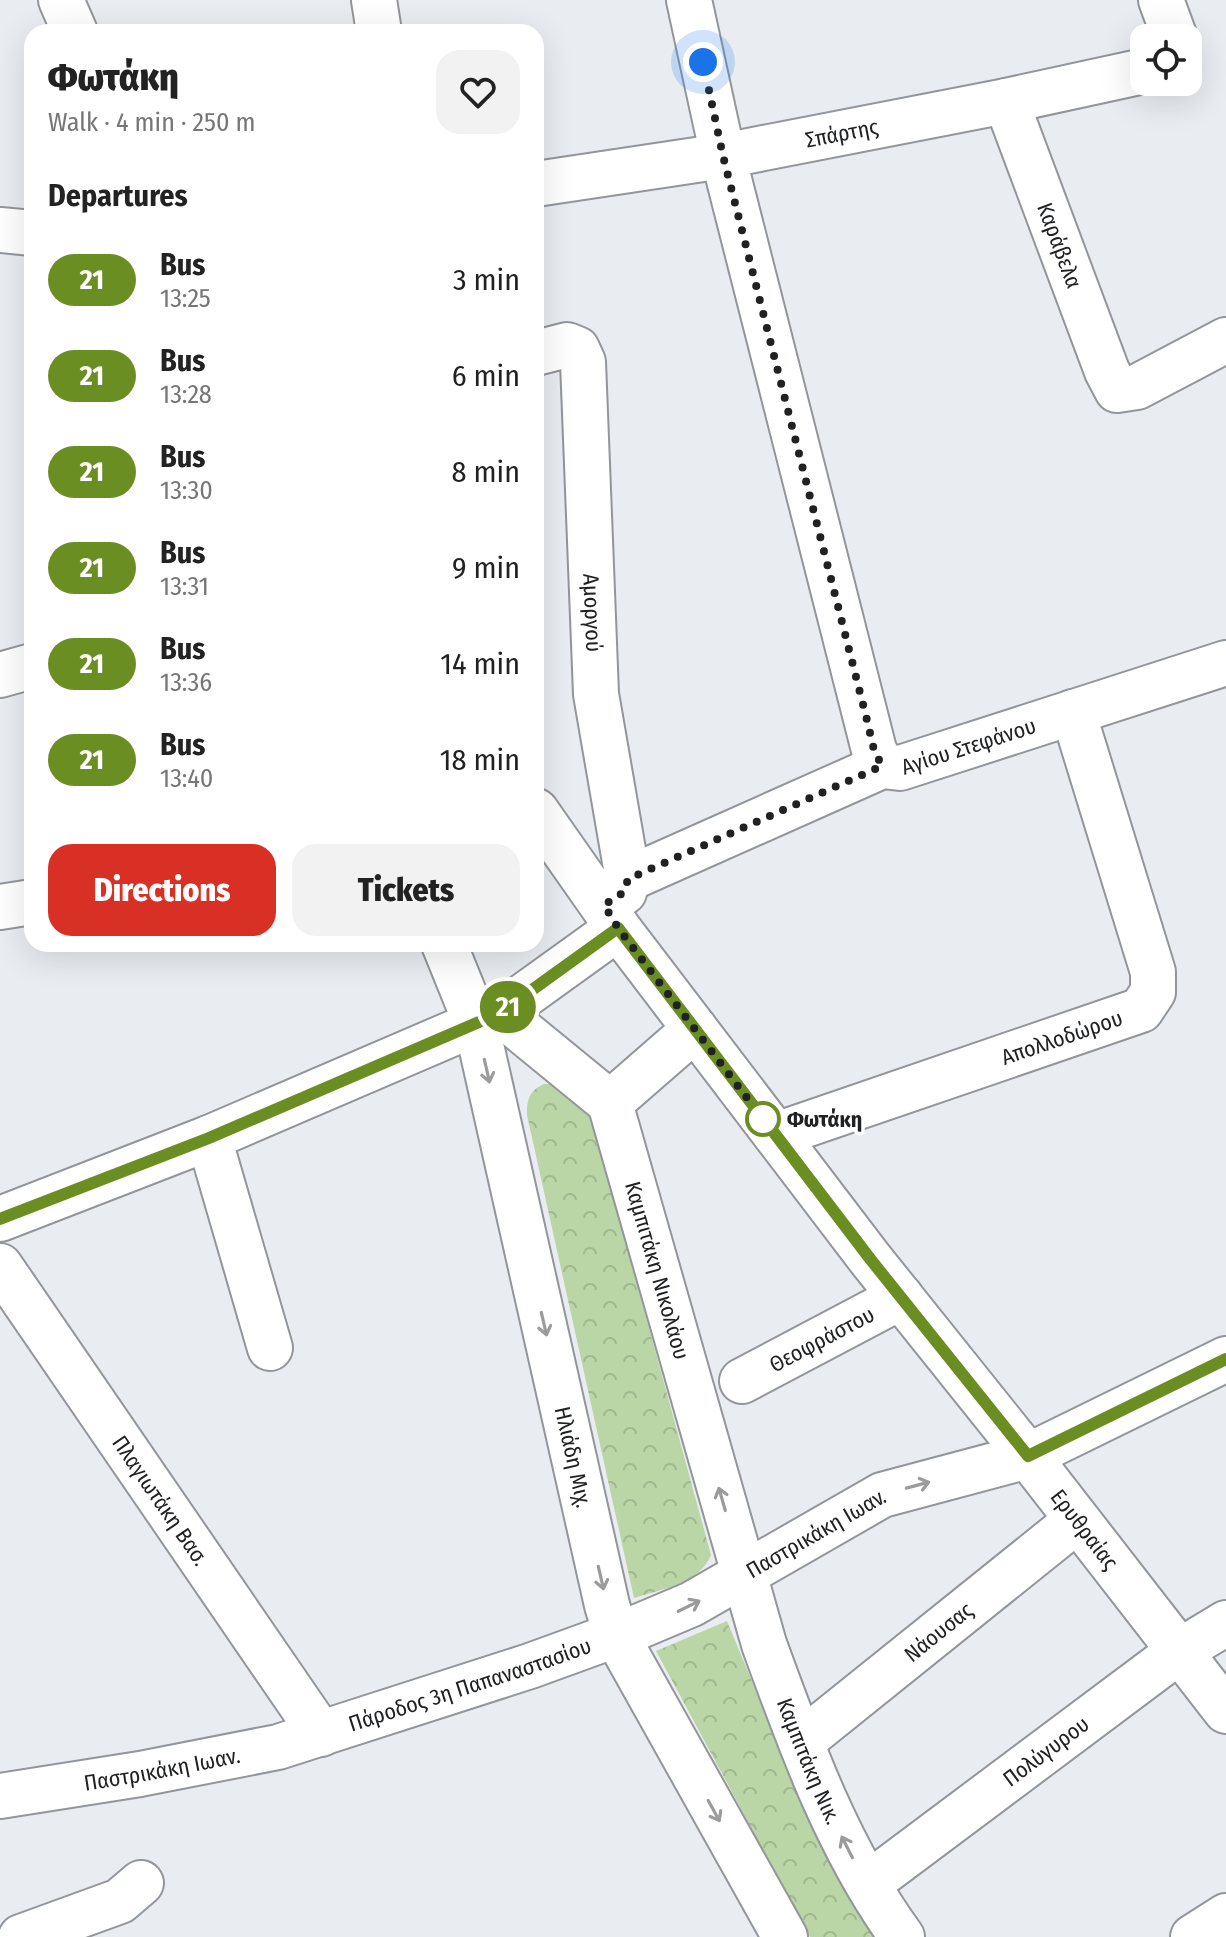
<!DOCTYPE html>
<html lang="en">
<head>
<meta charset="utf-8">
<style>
  :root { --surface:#fff; --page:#f2f2f2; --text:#222; --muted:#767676; --accent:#d93025 }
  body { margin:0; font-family:"Fira Sans Condensed",sans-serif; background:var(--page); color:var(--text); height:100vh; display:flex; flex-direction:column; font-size:30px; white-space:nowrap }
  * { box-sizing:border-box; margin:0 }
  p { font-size:26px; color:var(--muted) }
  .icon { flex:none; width:44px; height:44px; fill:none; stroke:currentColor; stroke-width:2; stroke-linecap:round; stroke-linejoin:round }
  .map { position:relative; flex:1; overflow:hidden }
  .side { position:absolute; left:24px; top:24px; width:520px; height:928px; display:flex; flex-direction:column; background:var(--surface); border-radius:24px; box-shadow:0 8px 32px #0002 }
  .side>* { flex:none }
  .badge { padding:0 16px; border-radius:26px; font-size:28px; line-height:52px }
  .fabs { position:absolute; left:1130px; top:24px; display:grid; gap:16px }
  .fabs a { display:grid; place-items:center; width:72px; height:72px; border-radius:16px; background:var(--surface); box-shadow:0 8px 32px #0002; font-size:40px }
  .you { position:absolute; width:40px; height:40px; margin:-20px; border:6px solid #fff; border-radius:50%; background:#1a73e8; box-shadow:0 0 0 12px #1a73e833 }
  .map>.badge { position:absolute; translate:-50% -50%; box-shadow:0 0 0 4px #fff }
  h2 { padding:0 24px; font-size:30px; line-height:72px }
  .round { display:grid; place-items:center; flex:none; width:84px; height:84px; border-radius:24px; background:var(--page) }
  .head { display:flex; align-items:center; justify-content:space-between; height:136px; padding:0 24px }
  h1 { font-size:38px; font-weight:800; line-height:60px }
  .primary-button { display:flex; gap:16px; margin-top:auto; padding:16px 24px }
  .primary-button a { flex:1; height:92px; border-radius:24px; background:var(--accent); color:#fff; font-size:32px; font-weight:800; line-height:92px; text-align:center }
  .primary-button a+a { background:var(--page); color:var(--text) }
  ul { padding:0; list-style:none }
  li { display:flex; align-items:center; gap:24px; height:96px; padding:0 24px }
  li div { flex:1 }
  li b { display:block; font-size:30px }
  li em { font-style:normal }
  li .badge { min-width:88px; font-weight:700; text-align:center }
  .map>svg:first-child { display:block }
  .park { fill:url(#park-crowns) }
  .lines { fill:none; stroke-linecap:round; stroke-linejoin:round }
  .minor-casing { stroke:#92969a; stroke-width:48 }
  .minor { stroke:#fff; stroke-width:44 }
  .oneway { stroke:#9b9b9c }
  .line-casing { stroke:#fff; stroke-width:18 }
  .line { stroke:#6b8e23; stroke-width:12 }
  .walk { stroke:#202123; stroke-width:8; stroke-dasharray:0 14.4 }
  .stop-dot { fill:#fff; stroke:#6b8e23; stroke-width:4 }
  .labels { text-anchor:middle; stroke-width:7; stroke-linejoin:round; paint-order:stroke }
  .street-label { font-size:22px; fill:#202123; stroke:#fff }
  .stop-label { font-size:22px; font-weight:bold; fill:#202123; stroke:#fff; text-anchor:start }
</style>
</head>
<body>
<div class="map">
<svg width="1226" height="1937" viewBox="0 0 1226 1937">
  <defs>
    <pattern id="park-crowns" width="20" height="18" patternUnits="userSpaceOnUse" patternTransform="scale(2)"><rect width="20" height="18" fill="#bad6a6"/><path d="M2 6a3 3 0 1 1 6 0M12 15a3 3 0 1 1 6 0" fill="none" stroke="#a0b78f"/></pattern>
  </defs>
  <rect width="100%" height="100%" fill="#e9edf2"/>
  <g class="park">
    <path d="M 544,1084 L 559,1084 L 591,1115 L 711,1555 C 700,1583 660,1590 634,1598 L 527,1115 C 527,1099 529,1091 544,1084 Z"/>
    <polygon points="727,1621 811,1823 875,1937 810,1937 656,1651"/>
  </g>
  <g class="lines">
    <g class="minor-casing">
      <g id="minor">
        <polyline points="61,0 75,32"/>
        <polyline points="374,0 379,32"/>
        <polyline points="689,0 723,156 874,750 882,766"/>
        <polyline points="1161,0 1175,38"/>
        <path id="s1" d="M 1006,101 L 1107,371 L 1117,390 L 1137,387 L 1226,340"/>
        <path id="s2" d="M 536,184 L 723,156 L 1006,101 L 1144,71"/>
        <polyline points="0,230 32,233"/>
        <path id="s3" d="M 536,353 L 567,345 L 577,349 L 583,362 L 596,694 L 628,879 L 624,892 L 612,900"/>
        <polyline points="0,675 32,666"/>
        <path id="s4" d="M 536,811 L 618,928 L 871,1260 L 1028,1456 L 1226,1711"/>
        <path id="s5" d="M 628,879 L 882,766 L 900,768 L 1226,663"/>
        <polyline points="0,907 32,902"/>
        <path id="s6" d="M 444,944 L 476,1023 L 607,1605 L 616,1635 L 785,1937"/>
        <path id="s7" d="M 500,1013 L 610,1103 L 764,1644 C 801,1746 838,1849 902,1937"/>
        <polyline points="610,1103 695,1029"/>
        <path id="s8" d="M 776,1135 L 1141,1010 L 1153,992 L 1153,972 L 1073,712"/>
        <polyline points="209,1138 270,1348"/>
        <polyline points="0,1219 209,1138 500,1013 618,928"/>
        <path id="s9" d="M 0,1266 L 321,1734"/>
        <path id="s10" d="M 742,1381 L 901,1297"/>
        <path id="s11" d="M 801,1742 L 1076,1521"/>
        <path id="s12" d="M 0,1796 L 140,1774 L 278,1747 L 530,1666 L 640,1626 L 692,1604 L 882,1495 L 1028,1456 L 1226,1359"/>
        <path id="s13" d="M 868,1884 L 1178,1652 L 1226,1623"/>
        <polyline points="21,1937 120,1901 141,1883"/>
        <polyline points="1193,1937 1226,1916"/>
      </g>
    </g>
    <use href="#minor" class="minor"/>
  </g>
  <defs><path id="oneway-shaft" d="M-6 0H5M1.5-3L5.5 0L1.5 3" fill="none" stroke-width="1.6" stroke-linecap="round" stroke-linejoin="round" transform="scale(2)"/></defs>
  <g class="oneway">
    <use href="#oneway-shaft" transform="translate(487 1071) rotate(77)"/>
    <use href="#oneway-shaft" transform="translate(544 1324) rotate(77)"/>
    <use href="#oneway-shaft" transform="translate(918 1485) rotate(-15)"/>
    <use href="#oneway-shaft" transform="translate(722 1499) rotate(-106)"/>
    <use href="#oneway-shaft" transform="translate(601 1578) rotate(77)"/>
    <use href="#oneway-shaft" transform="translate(689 1606) rotate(-26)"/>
    <use href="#oneway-shaft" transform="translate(714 1811) rotate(61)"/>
    <use href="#oneway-shaft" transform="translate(847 1847) rotate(-117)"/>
  </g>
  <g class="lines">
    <g class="line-casing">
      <polyline id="line" points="0,1219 209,1138 500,1013 618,928 871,1260 1028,1456 1226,1359"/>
    </g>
    <use href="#line" class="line"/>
    <polyline class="walk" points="703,62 723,156 867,720 874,750 882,766 628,879 624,892 604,905 618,928 763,1119"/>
  </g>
  <circle class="stop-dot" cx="763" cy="1119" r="16"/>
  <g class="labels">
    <g class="street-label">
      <text dy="8" stroke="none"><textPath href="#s2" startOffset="310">Σπάρτης</textPath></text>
      <text dy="8" stroke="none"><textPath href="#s1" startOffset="154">Καράβελα</textPath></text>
      <text dy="8" stroke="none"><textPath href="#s3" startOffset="308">Αμοργού</textPath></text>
      <text dy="8" stroke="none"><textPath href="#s5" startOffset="368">Αγίου Στεφάνου</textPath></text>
      <text dy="8" stroke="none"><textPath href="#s8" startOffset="302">Απολλοδώρου</textPath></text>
      <text dy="8" stroke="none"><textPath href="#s7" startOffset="316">Καμπιτάκη Νικολάου</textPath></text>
      <text dy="8" stroke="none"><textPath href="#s10" startOffset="90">Θεοφράστου</textPath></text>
      <text dy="8" stroke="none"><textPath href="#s6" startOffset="530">Ηλιάδη Μιχ.</textPath></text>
      <text dy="8" stroke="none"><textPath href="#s9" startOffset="284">Πλαγιωτάκη Βασ.</textPath></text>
      <text dy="8" stroke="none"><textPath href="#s4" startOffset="904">Ερυθραίας</textPath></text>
      <text dy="8" stroke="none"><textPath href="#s12" startOffset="864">Παστρικάκη Ιωαν.</textPath></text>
      <text dy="8" stroke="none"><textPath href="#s11" startOffset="176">Νάουσας</textPath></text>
      <text dy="8" stroke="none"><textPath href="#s12" startOffset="484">Πάροδος 3η Παπαναστασίου</textPath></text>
      <text dy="8" stroke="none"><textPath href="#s13" startOffset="222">Πολύγυρου</textPath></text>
      <text dy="8" stroke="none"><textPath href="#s7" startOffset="830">Καμπιτάκη Νικ.</textPath></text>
      <text dy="8" stroke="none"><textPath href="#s12" startOffset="164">Παστρικάκη Ιωαν.</textPath></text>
    </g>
    <g class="stop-label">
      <text x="787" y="1127">Φωτάκη</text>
    </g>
  </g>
</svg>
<div class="fabs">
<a><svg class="icon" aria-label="locate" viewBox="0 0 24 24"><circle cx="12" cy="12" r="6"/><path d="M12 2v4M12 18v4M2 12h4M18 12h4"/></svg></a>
</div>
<div class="you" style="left:703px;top:62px"></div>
<b class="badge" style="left:508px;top:1007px;background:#6b8e23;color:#fff">21</b>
<section class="side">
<div class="head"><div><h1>Φωτάκη</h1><p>Walk · 4 min · 250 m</p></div><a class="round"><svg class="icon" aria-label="heart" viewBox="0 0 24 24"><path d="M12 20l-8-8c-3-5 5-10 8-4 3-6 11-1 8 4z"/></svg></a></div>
<h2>Departures</h2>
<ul>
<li><span class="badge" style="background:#6b8e23;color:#fff">21</span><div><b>Bus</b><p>13:25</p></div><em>3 min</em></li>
<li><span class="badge" style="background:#6b8e23;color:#fff">21</span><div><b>Bus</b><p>13:28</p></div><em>6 min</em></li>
<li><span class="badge" style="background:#6b8e23;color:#fff">21</span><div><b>Bus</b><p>13:30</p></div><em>8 min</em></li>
<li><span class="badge" style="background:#6b8e23;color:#fff">21</span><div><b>Bus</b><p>13:31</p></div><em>9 min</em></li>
<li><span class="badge" style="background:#6b8e23;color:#fff">21</span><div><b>Bus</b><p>13:36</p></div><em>14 min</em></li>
<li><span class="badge" style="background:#6b8e23;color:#fff">21</span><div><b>Bus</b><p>13:40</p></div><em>18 min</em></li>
</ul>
<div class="primary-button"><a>Directions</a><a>Tickets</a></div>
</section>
</div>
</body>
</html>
